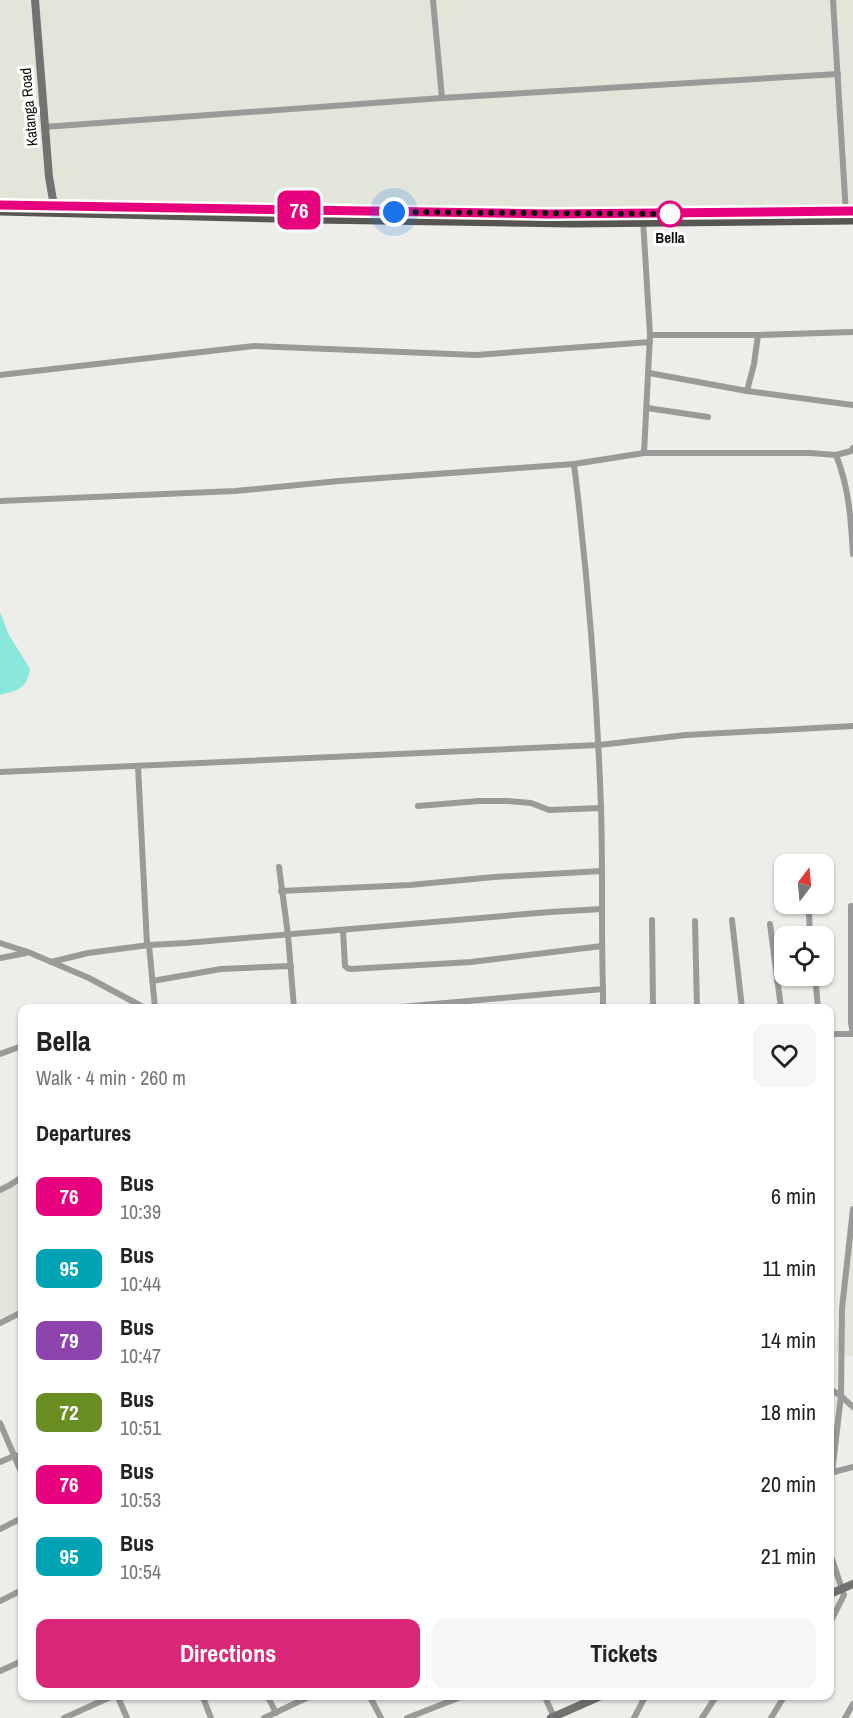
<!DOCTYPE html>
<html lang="en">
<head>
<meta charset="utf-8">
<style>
  :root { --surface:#fff; --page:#f6f6f6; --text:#222; --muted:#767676; --accent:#db2777 }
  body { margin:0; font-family:"Archivo Narrow",sans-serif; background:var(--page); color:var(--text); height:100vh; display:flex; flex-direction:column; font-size:22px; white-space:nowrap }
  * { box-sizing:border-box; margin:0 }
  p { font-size:20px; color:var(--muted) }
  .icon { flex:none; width:33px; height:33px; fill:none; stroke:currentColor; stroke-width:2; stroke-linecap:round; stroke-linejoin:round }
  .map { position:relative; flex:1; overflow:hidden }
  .side { position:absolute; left:18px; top:1004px; width:816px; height:696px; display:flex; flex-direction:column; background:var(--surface); border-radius:12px; box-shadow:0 2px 4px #0004 }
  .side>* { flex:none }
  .badge { padding:0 12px; border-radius:9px; font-size:21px; line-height:39px }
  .needle { width:39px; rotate:16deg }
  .controls { position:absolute; left:774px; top:854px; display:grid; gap:12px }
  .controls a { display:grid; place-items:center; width:60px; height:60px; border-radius:12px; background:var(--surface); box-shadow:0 2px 4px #0004; font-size:30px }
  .you { position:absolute; width:30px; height:30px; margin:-15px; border:4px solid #fff; border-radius:50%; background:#1a73e8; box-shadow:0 0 0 9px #1a73e833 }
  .map>.badge { position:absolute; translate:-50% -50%; box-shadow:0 0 0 3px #fff }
  h2 { padding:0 18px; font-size:22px; line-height:54px }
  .round { display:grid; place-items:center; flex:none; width:63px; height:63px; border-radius:12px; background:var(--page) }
  .summary { display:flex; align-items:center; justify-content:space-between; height:102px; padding:0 18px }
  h1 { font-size:28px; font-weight:700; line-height:45px }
  .cta { display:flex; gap:12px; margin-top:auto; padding:12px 18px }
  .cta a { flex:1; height:69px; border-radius:12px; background:var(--accent); color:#fff; font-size:24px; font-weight:700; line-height:69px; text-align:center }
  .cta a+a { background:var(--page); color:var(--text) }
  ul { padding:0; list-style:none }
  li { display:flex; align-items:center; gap:18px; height:72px; padding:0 18px }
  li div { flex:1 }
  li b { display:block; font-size:22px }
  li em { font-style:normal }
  li .badge { min-width:66px; font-weight:700; text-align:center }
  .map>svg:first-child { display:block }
  .built { fill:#e2e5d9 }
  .water { fill:#89e8d9 }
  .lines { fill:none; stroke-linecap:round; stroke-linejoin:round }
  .stream { stroke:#89e8d9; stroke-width:2 }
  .street { stroke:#9b9a98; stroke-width:6 }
  .secondary { stroke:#737270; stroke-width:8 }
  .primary { stroke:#585653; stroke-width:9 }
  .line-casing { stroke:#fff; stroke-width:14 }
  .line { stroke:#e6007e; stroke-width:9 }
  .walk { stroke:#10110f; stroke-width:6; stroke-dasharray:0 10.8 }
  .stop-dot { fill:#fff; stroke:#e6007e; stroke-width:3 }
  .labels { text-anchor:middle; stroke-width:6; stroke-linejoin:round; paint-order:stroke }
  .street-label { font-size:15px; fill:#10110f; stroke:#fff }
  .stop-label { font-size:15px; font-weight:bold; fill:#10110f; stroke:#fff }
</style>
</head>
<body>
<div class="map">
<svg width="853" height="1718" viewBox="0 0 853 1718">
  <rect width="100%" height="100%" fill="#edeee9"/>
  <g class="built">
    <polygon points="0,0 853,0 853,217 0,209"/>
    <polygon points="22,1176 22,1308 0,1318 0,1185"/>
    <polygon points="853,1217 853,1356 835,1353"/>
  </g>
  <path class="water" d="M 0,612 L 9,635 L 30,669 C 26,690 18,690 0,695 Z"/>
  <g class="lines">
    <g class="stream">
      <polyline points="39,204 51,204"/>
      <polyline points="57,204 72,204"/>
    </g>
    <g class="street">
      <polyline points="433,0 442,98"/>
      <polyline points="833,0 846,214"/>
      <polyline points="44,127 442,98 838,74"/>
      <polyline points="643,220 650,335 644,453"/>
      <polyline points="650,335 758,335 853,332"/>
      <polyline points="649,373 747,391 853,405"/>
      <polyline points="0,375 254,346 476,355 650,342"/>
      <polyline points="747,391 754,364 758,335"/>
      <polyline points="647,408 708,417"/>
      <path d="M 836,455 C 849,487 851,520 853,554"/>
      <polyline points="0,501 235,491 339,481 574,464 644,453 810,453 836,455 851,451 853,448"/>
      <polyline points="138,766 147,945"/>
      <polyline points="0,772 599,745 686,735 853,726"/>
      <polyline points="418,806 479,801 507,801 531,803 549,810 601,808"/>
      <polyline points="279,867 288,935 294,1008"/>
      <polyline points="281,891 410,885 494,877 602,871"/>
      <polyline points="851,906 851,1023 853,1033"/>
      <polyline points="809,914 810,936"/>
      <polyline points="652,920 653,1008"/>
      <polyline points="732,920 742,1008"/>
      <polyline points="695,921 697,1008"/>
      <polyline points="770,924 781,1008"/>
      <polyline points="343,930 345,966 347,968 351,969 471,962 602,946"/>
      <polyline points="0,943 28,952 89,978 145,1008"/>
      <polyline points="149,945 155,1008"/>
      <polyline points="0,958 26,953"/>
      <polyline points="51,962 88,953 149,945 186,943 550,912 602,909"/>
      <polyline points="815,975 818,1008"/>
      <polyline points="152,981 221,969 291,966"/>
      <polyline points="603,989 603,1008"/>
      <path d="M 389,1008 L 603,989 C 601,929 603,868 601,808 C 597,693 588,578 574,464"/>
      <polyline points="830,1034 853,1034"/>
      <polyline points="0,1054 22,1046"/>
      <polyline points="0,1190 10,1185 22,1177"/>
      <polyline points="853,1209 842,1308 841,1396 853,1407"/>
      <polyline points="0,1323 22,1312"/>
      <polyline points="830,1389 841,1396 832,1473"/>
      <polyline points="0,1423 22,1474"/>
      <polyline points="0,1462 14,1456 22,1455"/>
      <polyline points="830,1473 853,1467"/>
      <polyline points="0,1529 22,1518"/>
      <polyline points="830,1553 844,1595 830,1623"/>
      <polyline points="0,1601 22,1590"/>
      <polyline points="0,1671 22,1661"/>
      <polyline points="117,1695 127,1718"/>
      <polyline points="202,1695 211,1718"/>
      <polyline points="267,1695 276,1713"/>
      <polyline points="369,1695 381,1718"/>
      <polyline points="544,1695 554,1717"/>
      <polyline points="64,1718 115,1695"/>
      <polyline points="264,1718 313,1695"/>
      <polyline points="407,1718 466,1695"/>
      <polyline points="634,1718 646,1695"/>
      <polyline points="702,1718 717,1695"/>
      <polyline points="771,1718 785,1695"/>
      <polyline points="845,1718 853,1704"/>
    </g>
    <g class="secondary">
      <polyline points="35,0 49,177 55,212"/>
      <polyline points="830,1594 853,1584"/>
      <polyline points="551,1718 603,1695"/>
    </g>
    <g class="primary">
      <polyline points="0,205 37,205"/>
      <polyline points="74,206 572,215 853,211"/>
      <polyline points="0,211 314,219 572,223 853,220"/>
    </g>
  </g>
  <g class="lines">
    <g class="line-casing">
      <polyline id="line" points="0,205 549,214 853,211"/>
    </g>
    <use href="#line" class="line"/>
    <polyline class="walk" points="394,212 670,214"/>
  </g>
  <circle class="stop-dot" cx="670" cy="214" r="12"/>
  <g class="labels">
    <g class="street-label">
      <text transform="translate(29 107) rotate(-95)" y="5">Katanga Road</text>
    </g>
    <g class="stop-label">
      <text x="670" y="243">Bella</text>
    </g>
  </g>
</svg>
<div class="controls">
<a><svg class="needle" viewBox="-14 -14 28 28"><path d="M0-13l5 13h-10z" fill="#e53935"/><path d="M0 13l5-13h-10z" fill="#767676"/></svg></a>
<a><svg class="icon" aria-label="locate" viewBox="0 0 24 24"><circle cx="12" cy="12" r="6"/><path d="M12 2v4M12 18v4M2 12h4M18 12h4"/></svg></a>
</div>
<div class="you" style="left:394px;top:212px"></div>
<b class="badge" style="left:299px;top:210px;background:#e6007e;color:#fff">76</b>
<section class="side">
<div class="summary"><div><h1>Bella</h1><p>Walk · 4 min · 260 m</p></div><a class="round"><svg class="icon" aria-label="heart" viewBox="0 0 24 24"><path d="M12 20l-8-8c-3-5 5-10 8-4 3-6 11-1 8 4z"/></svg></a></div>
<h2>Departures</h2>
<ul>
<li><span class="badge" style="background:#e6007e;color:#fff">76</span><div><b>Bus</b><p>10:39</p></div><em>6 min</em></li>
<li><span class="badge" style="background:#00a3b4;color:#fff">95</span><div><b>Bus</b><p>10:44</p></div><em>11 min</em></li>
<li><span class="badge" style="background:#8e44ad;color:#fff">79</span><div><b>Bus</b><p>10:47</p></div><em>14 min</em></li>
<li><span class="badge" style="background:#6b8e23;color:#fff">72</span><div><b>Bus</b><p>10:51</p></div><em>18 min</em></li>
<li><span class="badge" style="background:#e6007e;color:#fff">76</span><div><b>Bus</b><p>10:53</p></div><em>20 min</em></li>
<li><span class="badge" style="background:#00a3b4;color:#fff">95</span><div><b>Bus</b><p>10:54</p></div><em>21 min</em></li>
</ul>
<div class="cta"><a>Directions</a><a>Tickets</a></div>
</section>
</div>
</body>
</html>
